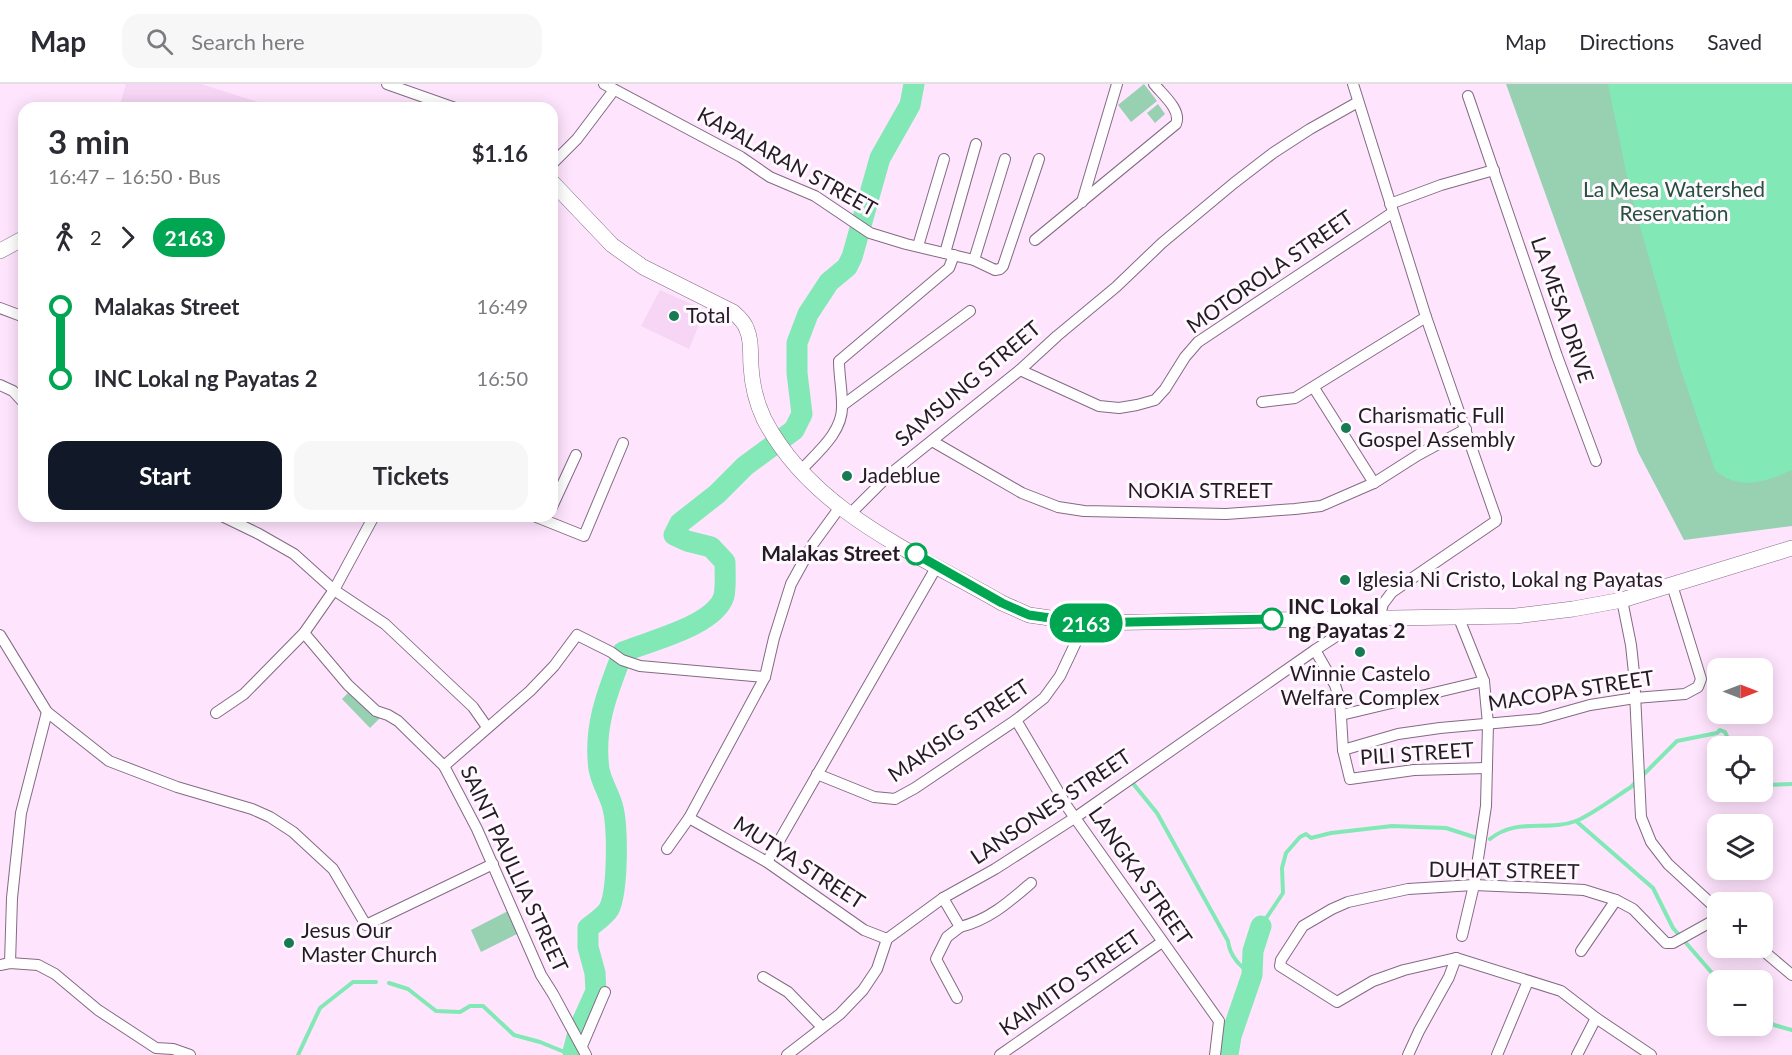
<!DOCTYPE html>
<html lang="en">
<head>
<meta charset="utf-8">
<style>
  :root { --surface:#fff; --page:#f7f7f7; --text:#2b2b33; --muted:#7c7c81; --line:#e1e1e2; --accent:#111827 }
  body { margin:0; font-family:Lato,sans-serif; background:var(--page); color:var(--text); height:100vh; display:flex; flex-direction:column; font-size:22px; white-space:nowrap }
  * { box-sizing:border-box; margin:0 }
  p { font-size:20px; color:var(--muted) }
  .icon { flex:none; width:33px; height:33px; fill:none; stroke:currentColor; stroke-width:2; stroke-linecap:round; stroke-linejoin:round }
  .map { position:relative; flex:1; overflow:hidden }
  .drawer { position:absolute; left:18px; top:18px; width:540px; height:420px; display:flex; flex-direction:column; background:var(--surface); border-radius:18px; box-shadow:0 3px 15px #0003 }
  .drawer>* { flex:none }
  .badge { padding:0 12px; border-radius:20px; font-size:21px; line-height:39px }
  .needle { width:39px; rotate:90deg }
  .buttons { position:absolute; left:1707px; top:574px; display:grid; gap:12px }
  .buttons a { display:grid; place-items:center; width:66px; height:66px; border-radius:12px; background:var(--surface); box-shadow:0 3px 15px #0003; font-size:30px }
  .map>.badge { position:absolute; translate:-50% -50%; box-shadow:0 0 0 3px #fff }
  .legs { display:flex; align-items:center; gap:9px; height:66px; padding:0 30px; font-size:20px }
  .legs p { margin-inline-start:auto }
  .overview { display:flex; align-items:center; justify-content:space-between; height:102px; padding:0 30px }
  h1 { font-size:33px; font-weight:700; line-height:45px }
  .button { display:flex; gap:12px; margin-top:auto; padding:12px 30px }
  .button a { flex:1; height:69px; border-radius:18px; background:var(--accent); color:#fff; font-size:24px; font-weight:700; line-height:69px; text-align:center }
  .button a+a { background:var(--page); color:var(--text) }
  ul { padding:0 30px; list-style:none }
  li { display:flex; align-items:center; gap:21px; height:72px; font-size:22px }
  li i { display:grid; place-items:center; width:9px; height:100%; margin:0 8px; background:currentColor }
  li i::after { content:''; width:15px; height:15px; margin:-8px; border:4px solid; border-radius:50%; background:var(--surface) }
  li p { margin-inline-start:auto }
  li:first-child i { background:linear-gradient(#0000 50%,currentColor 0) }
  li:last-child i { background:linear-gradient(currentColor 50%,#0000 0) }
  header { display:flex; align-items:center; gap:36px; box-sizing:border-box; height:84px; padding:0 30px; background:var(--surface); border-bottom:2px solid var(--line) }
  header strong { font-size:28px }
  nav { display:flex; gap:33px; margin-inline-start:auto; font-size:21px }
  .search { width:420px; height:54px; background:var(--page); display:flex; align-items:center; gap:15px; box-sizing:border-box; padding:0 21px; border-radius:18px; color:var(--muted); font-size:22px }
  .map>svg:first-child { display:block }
  .built { fill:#f6d5f5 }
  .green { fill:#97d1b2 }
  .water { fill:#82e8b6 }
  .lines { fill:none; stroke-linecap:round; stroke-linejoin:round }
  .stream { stroke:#82e8b6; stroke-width:4 }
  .river { stroke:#82e8b6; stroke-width:21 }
  .street-casing { stroke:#836b83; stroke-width:12 }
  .primary-casing { stroke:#836b83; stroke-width:16 }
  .street { stroke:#fff; stroke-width:10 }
  .primary { stroke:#fff; stroke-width:15 }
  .line-1-casing { stroke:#fff; stroke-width:14 }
  .line-1 { stroke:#00a651; stroke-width:9 }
  .poi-dot { fill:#167b53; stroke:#fff9ff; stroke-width:2 }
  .stop-1-dot { fill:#fff; stroke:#00a651; stroke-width:3 }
  .labels { text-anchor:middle; stroke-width:6; stroke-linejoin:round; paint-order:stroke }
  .street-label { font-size:21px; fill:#241b24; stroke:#fff9ff }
  .park-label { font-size:21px; fill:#26513c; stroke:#fff9ff }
  .poi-label { font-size:21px; fill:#241b24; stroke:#fff9ff; text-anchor:start }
  .stop-label { font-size:21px; font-weight:bold; fill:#241b24; stroke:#fff9ff; text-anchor:end }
</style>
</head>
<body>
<header>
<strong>Map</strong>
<div class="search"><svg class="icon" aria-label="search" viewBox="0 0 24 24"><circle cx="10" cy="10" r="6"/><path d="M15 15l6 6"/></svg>Search here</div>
<nav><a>Map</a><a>Directions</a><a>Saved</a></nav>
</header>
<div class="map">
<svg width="1792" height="971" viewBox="0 0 1792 971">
  <rect width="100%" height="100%" fill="#ffe4fe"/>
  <g class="built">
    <polygon points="126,0 201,0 276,24 119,24"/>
    <polygon points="660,206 705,226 689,265 641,242"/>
  </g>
  <g class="green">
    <polygon points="1144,0 1157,17 1131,38 1118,21"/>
    <polygon points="1506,0 1792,0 1792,442 1684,456 1638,368"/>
    <polygon points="1158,20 1165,30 1155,39 1147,29"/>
    <polygon points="354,603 382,632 370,644 342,615"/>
    <polygon points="508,827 519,849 481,868 471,846"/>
  </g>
  <path class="water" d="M 1608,0 L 1792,0 L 1792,386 C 1766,398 1738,407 1715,386 L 1680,283 L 1630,107 Z"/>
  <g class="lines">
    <g class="stream">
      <polyline points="1642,692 1677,657 1717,649 1720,646 1725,648 1732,663"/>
      <path d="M 1131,697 L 1157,729 L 1228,857 C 1230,873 1240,882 1252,891"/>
      <polyline points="1762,701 1792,700"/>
      <polyline points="1576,737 1653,804 1673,844 1719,897"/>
      <path d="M 1490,755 C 1517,733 1547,748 1576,737 C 1590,732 1617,712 1631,703 L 1637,697"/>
      <polyline points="1261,842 1283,809 1282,784 1286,769 1300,753 1306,750 1311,754 1331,749 1392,742 1446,744 1477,754"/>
      <polyline points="389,899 408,905 436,927 460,928 470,922 483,922 514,951 540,958 562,967 573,968"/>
      <polyline points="1762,933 1774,941 1792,946"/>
      <polyline points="298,971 320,924 353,898 376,898"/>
    </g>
    <g class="river">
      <path d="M 574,971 L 573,968 L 579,945 L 596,907 L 595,889 L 588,863 L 588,844 C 594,839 605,832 609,825 C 618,807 618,745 613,724 C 610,711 601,698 599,685 C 593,642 608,607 623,568 C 649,557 715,542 724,512 C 726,502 725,489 725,478 L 711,463 L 687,457 L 674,451 L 680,439 L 717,410 L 745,382 L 794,346 L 802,330 L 797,289 L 797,259 L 808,230 L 829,198 L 847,183 L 852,173 L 880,74 L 910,21 L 914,0"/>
      <polyline points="1228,971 1231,952 1252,891 1253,867 1261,842"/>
    </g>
    <g class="street-casing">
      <g id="street">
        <polyline points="387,0 455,24"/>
        <polyline points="604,0 741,73 770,93 815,112 870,149 906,160 974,176 995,186 1000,185 1003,182 1039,75"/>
        <polyline points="1353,0 1426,233 1496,434 1496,437 1392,508 1383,520 1379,534"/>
        <polyline points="1468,12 1557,272 1596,377"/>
        <polyline points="552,80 577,55 614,6"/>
        <polyline points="1082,118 1117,0"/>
        <polyline points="1390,120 1441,101 1494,86"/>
        <path d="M 1035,156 L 1176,40 C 1182,26 1162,10 1154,0"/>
        <polyline points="918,162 944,75"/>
        <polyline points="945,169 976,60"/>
        <polyline points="974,176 1005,75"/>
        <polyline points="0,224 24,233"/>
        <polyline points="1020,286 1099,322 1119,324 1137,321 1155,316 1165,305 1185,273 1198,258 1392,129"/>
        <polyline points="0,301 13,307 24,319"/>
        <polyline points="1314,304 1374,399"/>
        <polyline points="1262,318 1295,314 1426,233"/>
        <polyline points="843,321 970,227"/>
        <polyline points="932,357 1022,409 1058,423 1084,427 1226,430 1295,425 1321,422 1374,399 1418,371 1466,345"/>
        <path d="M 801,386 C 818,368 844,347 842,320 C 842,305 839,291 839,277 L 949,184 L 954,171"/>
        <polyline points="552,423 576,371"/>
        <polyline points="849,431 889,391 1020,286 1057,252 1116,203 1162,159 1234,99 1273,69 1310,45 1358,18"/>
        <polyline points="222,432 259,450 294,470 334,506 385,540 473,623 487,643"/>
        <polyline points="534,432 584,452 623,359"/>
        <polyline points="1622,516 1631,561 1634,589 1641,733 1651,758 1668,780 1718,826"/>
        <polyline points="1458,532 1484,597 1488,640 1486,722 1474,801 1462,852"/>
        <polyline points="304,549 348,601 376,627 388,631 398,637 444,682 477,745 541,891 553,910 586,971"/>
        <polyline points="0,551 47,628 109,677 177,703 252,725 270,733 293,748 333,785 366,841 493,780"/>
        <polyline points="1315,566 1335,601 1340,616 1343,666 1350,695 1414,686 1487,684"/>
        <polyline points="216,629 244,610 304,549 334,506 374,432"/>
        <polyline points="1341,631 1484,597"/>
        <polyline points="1016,636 1068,724 1219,937 1215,971"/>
        <polyline points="1343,666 1398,650 1440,644 1540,635 1590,621 1635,614 1685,610 1698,603 1701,595 1672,501"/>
        <polyline points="444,682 530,607 554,582 577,551 611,568 622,576 640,582 765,593"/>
        <polyline points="817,690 874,713 895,715 915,704 1016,636 1044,614 1060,592 1085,539"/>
        <polyline points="689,734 767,778 864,846 887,855"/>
        <polyline points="667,765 689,734 765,593 774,554 791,500 813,460 840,423"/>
        <polyline points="767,778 937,482"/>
        <path d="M 943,814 L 960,843 C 989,836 1009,818 1031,799"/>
        <polyline points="1616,816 1584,806 1545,804 1474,801 1408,805 1348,818 1332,825 1303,842 1281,876 1280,882 1337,918 1373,897 1404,886 1456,874 1561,907 1596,934 1651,971"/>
        <polyline points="1760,864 1792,891"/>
        <polyline points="1581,867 1616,816 1633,825 1666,859 1673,859 1718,834"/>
        <polyline points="10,879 12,814 21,729 47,628"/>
        <polyline points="0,881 10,879 38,881 55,890 98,926 156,964 173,965 190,971"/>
        <polyline points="763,893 788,908 822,943"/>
        <polyline points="957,914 936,875 947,853 960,843"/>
        <polyline points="582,962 605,908"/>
        <polyline points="787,971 840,930 863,906 877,885 887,855 943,814 995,785 1076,733 1315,566 1364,534"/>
        <polyline points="1000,971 1162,858"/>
        <polyline points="1408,971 1419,947 1449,893 1456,874"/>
        <polyline points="1497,971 1528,897"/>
        <polyline points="1577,971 1596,934"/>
      </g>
    </g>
    <g class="primary-casing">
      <g id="primary">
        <path d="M 552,98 L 612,161 L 643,183 L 733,228 C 739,233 745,239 747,246 C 752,257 750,270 751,282 C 752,301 756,318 764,335 C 812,428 916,469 1002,519 L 1029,531 L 1085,539 L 1516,532 L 1573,525 L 1622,516 L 1792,464"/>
        <polyline points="0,167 24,154"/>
      </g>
    </g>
    <use href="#street" class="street"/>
    <use href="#primary" class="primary"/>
  </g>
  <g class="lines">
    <g class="line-1-casing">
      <polyline id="line-1" points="916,470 1002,519 1029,531 1085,539 1272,535"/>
    </g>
    <use href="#line-1" class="line-1"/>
  </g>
  <g class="poi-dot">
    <circle cx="674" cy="232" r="6"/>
    <circle cx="1346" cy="344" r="6"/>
    <circle cx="847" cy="392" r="6"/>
    <circle cx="1345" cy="496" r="6"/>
    <circle cx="1360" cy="568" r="6"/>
    <circle cx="289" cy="859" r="6"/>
  </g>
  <g class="stop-1-dot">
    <circle cx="916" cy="470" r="10"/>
    <circle cx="1272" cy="535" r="10"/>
  </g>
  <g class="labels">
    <g class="street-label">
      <text transform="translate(787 78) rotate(29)" y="7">KAPALARAN STREET</text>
      <text transform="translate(1270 188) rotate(-35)" y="7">MOTOROLA STREET</text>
      <text transform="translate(1562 226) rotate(71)" y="7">LA MESA DRIVE</text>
      <text transform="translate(968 300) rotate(-40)" y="7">SAMSUNG STREET</text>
      <text x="1200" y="414">NOKIA STREET</text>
      <text transform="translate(1571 607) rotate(-9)" y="7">MACOPA STREET</text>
      <text transform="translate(959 647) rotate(-34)" y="7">MAKISIG STREET</text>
      <text transform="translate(1417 670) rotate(-4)" y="7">PILI STREET</text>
      <text transform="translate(1051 723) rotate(-34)" y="7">LANSONES STREET</text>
      <text transform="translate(799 779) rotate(33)" y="7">MUTYA STREET</text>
      <text transform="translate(514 785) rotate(65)" y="7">SAINT PAULLIA STREET</text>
      <text transform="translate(1504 787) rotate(1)" y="7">DUHAT STREET</text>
      <text transform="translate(1140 792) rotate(55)" y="7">LANGKA STREET</text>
      <text transform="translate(1070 899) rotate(-35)" y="7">KAIMITO STREET</text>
    </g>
    <g class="park-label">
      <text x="1674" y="113">La Mesa Watershed<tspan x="1674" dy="24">Reservation</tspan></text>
    </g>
    <g class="poi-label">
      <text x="686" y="239">Total</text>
      <text x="1358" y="339">Charismatic Full<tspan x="1358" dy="24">Gospel Assembly</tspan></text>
      <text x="859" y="399">Jadeblue</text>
      <text x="1357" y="503">Iglesia Ni Cristo, Lokal ng Payatas</text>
      <text x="1360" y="597" text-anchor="middle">Winnie Castelo<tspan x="1360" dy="24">Welfare Complex</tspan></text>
      <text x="301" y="854">Jesus Our<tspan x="301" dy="24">Master Church</tspan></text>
    </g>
    <g class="stop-label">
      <text x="900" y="477">Malakas Street</text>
      <text x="1288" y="530" text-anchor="start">INC Lokal<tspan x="1288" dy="24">ng Payatas 2</tspan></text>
    </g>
  </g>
</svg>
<div class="buttons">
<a><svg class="needle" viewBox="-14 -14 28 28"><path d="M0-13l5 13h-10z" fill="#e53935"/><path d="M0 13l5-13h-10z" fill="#7c7c81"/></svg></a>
<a><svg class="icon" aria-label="locate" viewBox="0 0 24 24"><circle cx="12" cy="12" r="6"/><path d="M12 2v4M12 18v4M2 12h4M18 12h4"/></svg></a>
<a><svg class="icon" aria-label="layers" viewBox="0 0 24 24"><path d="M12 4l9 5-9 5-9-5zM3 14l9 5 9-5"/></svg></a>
<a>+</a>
<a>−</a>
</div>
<b class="badge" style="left:1086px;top:539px;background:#00a651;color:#fff">2163</b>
<section class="drawer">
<div class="overview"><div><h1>3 min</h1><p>16:47 – 16:50 · Bus</p></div><b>$1.16</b></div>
<div class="legs"><svg class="icon" aria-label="walk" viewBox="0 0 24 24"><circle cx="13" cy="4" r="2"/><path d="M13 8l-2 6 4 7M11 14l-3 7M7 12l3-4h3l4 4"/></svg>2<svg class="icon" aria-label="forward" viewBox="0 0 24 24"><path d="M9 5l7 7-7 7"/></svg><b class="badge" style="background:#00a651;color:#fff">2163</b></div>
<ul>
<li><i style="color:#00a651"></i><b>Malakas Street</b><p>16:49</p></li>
<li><i style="color:#00a651"></i><b>INC Lokal ng Payatas 2</b><p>16:50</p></li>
</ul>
<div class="button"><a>Start</a><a>Tickets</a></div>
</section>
</div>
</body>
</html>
